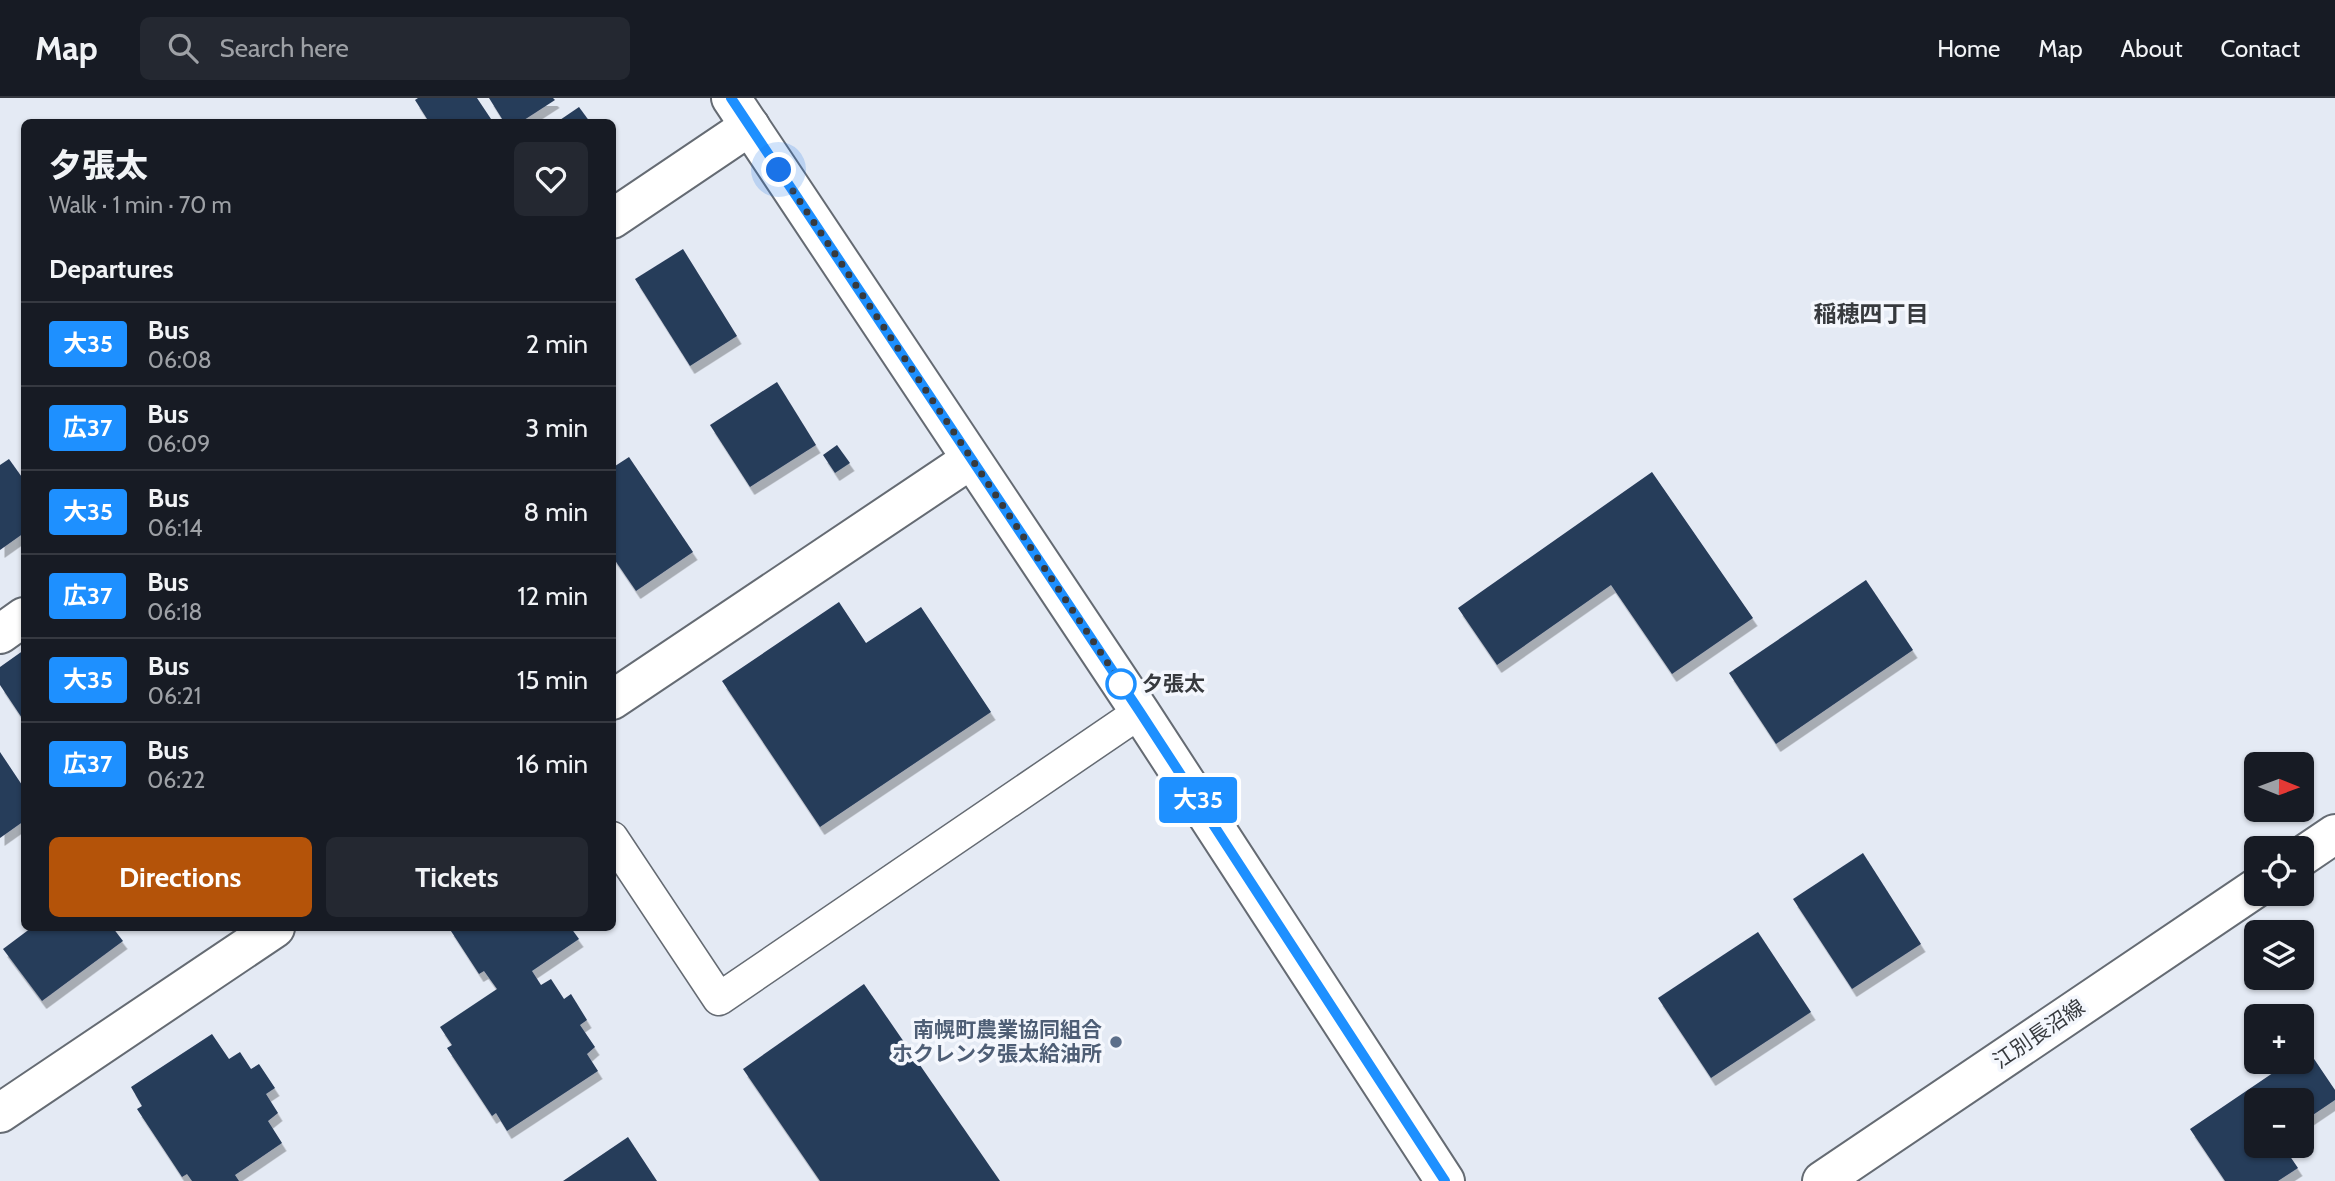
<!DOCTYPE html>
<html lang="en">
<head>
<meta charset="utf-8">
<style>
  :root { --surface:#171b24; --page:#242831; --text:#f1f3f6; --muted:#9ea1a6; --line:#363941; --accent:#b45309 }
  body { margin:0; font-family:Cabin,"Noto Sans JP",sans-serif; background:var(--page); color:var(--text); height:100vh; display:flex; flex-direction:column; font-size:26px; white-space:nowrap }
  * { box-sizing:border-box; margin:0 }
  p { font-size:23px; color:var(--muted) }
  .icon { flex:none; width:38px; height:38px; fill:none; stroke:currentColor; stroke-width:2; stroke-linecap:round; stroke-linejoin:round }
  .map { position:relative; flex:1; overflow:hidden }
  .sheet { position:absolute; left:21px; top:21px; width:595px; height:812px; display:flex; flex-direction:column; background:var(--surface); border-radius:10px; box-shadow:0 2px 5px #0004 }
  .sheet>* { flex:none }
  .badge { padding:0 14px; border-radius:5px; font-size:24px; line-height:46px }
  .needle { width:46px; rotate:91deg }
  .tools { position:absolute; left:2244px; top:654px; display:grid; gap:14px }
  .tools a { display:grid; place-items:center; width:70px; height:70px; border-radius:10px; background:var(--surface); box-shadow:0 2px 5px #0004; font-size:35px }
  .you { position:absolute; width:35px; height:35px; margin:-18px; border:5px solid #fff; border-radius:50%; background:#1a73e8; box-shadow:0 0 0 10px #1a73e833 }
  .map>.badge { position:absolute; translate:-50% -50%; box-shadow:0 0 0 4px #fff }
  h2 { padding:0 28px; font-size:26px; line-height:63px }
  .round { display:grid; place-items:center; flex:none; width:74px; height:74px; border-radius:10px; background:var(--page) }
  .head { display:flex; align-items:center; justify-content:space-between; height:119px; padding:0 28px }
  h1 { font-size:33px; font-weight:800; line-height:52px }
  .primary-button { display:flex; gap:14px; margin-top:auto; padding:14px 28px }
  .primary-button a { flex:1; height:80px; border-radius:10px; background:var(--accent); color:#fff; font-size:28px; font-weight:800; line-height:80px; text-align:center }
  .primary-button a+a { background:var(--page); color:var(--text) }
  ul { padding:0; list-style:none }
  li { display:flex; align-items:center; gap:21px; height:84px; padding:0 28px; border-top:2px solid var(--line) }
  li div { flex:1 }
  li b { display:block; font-size:26px }
  li em { font-style:normal }
  li .badge { min-width:77px; font-weight:700; text-align:center }
  header { display:flex; align-items:center; gap:42px; box-sizing:border-box; height:98px; padding:0 35px; background:var(--surface); border-bottom:2px solid var(--line) }
  header strong { font-size:33px }
  nav { display:flex; gap:38px; margin-inline-start:auto; font-size:24px }
  .search { width:490px; height:63px; background:var(--page); display:flex; align-items:center; gap:18px; box-sizing:border-box; padding:0 24px; border-radius:10px; color:var(--muted); font-size:26px }
  .map>svg:first-child { display:block }
  .building { fill:#283c5a; filter:url(#shadow) }
  .lines { fill:none; stroke-linecap:round; stroke-linejoin:round }
  .lane-casing { stroke:#656b73; stroke-width:35 }
  .street-casing { stroke:#656b73; stroke-width:42 }
  .secondary-casing { stroke:#656b73; stroke-width:42 }
  .lane { stroke:#fff; stroke-width:32 }
  .street { stroke:#fff; stroke-width:38 }
  .secondary { stroke:#fff; stroke-width:38 }
  .line-casing { stroke:#fff; stroke-width:16 }
  .line { stroke:#1e90ff; stroke-width:10 }
  .walk { stroke:#373a3e; stroke-width:7; stroke-dasharray:0 12.6 }
  .stop-dot { fill:#fff; stroke:#1e90ff; stroke-width:3.5 }
  .service-dot { fill:#5c6f8a; stroke:#f4f7fd; stroke-width:2.5 }
  .labels { text-anchor:middle; stroke-width:7; stroke-linejoin:round; paint-order:stroke }
  .stop-label { font-size:21px; font-weight:bold; fill:#373a3e; stroke:#f4f7fd; text-anchor:start }
  .service-label { font-size:21px; font-weight:bold; fill:#4e5e75; stroke:#f4f7fd; text-anchor:end }
  .street-label { font-size:21px; fill:#373a3e; stroke:#f4f7fd }
  .neighbourhood-label { font-size:23px; font-weight:bold; fill:#373a3e; stroke:#f4f7fd }
</style>
</head>
<body>
<header>
<strong>Map</strong>
<div class="search"><svg class="icon" aria-label="search" viewBox="0 0 24 24"><circle cx="10" cy="10" r="6"/><path d="M15 15l6 6"/></svg>Search here</div>
<nav><a>Home</a><a>Map</a><a>About</a><a>Contact</a></nav>
</header>
<div class="map">
<svg width="2335" height="1083" viewBox="0 0 2335 1083">
  <defs>
    <filter id="shadow"><feDropShadow dx="4.5" dy="8" stdDeviation="0" flood-color="#0004"/></filter>
  </defs>
  <rect width="100%" height="100%" fill="#e4eaf4"/>
  <g class="building">
    <polygon points="418,0 477,0 493,24 429,24 415,2"/>
    <polygon points="489,0 553,0 555,2 521,24 504,24"/>
    <polygon points="579,9 590,24 557,24"/>
    <polygon points="683,151 737,238 690,268 635,181"/>
    <polygon points="777,284 816,347 750,389 710,327"/>
    <polygon points="837,347 850,365 835,375 823,357"/>
    <polygon points="629,359 693,454 636,493 612,458 612,370"/>
    <polygon points="9,361 24,382 24,435 0,452 0,367"/>
    <polygon points="1652,374 1753,520 1672,576 1611,487 1497,567 1458,510"/>
    <polygon points="1866,482 1913,552 1776,646 1729,575"/>
    <polygon points="839,504 866,545 921,509 991,614 820,729 722,583"/>
    <polygon points="24,552 24,623 0,587 0,569"/>
    <polygon points="0,654 24,690 24,723 0,740"/>
    <polygon points="1863,755 1921,846 1852,891 1793,801"/>
    <polygon points="31,830 113,830 123,843 42,903 3,851"/>
    <polygon points="449,830 571,830 579,841 532,873 541,887 551,881 564,901 571,896 587,922 580,927 595,949 587,956 598,973 507,1033 496,1015 492,1018 447,950 452,947 440,929 497,891 484,873 479,876"/>
    <polygon points="1758,834 1811,914 1711,980 1658,900"/>
    <polygon points="864,886 1000,1083 820,1083 743,971"/>
    <polygon points="212,936 229,961 240,954 251,971 259,966 275,990 266,996 278,1015 268,1023 282,1045 235,1077 239,1083 192,1083 187,1076 182,1079 137,1011 142,1008 131,989"/>
    <polygon points="2308,952 2335,992 2335,1002 2301,1025 2301,1003 2256,1003 2256,1048 2283,1048 2298,1070 2278,1083 2225,1083 2190,1031 2289,964 2301,964 2301,956"/>
    <polygon points="628,1039 657,1083 563,1083"/>
  </g>
  <g class="lines">
    <g class="lane-casing">
      <polyline id="lane" points="612,740 719,901 1140,614"/>
    </g>
    <g class="street-casing">
      <g id="street">
        <polyline points="612,121 750,28"/>
        <polyline points="0,536 24,519"/>
        <polyline points="612,602 970,362"/>
        <polyline points="0,1015 275,830"/>
      </g>
    </g>
    <g class="secondary-casing">
      <g id="secondary">
        <polyline points="731,0 1140,614 1445,1083"/>
        <polyline points="2301,759 2335,736"/>
        <polyline points="1822,1083 2256,790"/>
      </g>
    </g>
    <use href="#lane" class="lane"/>
    <use href="#street" class="street"/>
    <use href="#secondary" class="secondary"/>
  </g>
  <g class="lines">
    <g class="line-casing">
      <polyline id="line" points="731,0 1140,614 1445,1083"/>
    </g>
    <use href="#line" class="line"/>
    <polyline class="walk" points="779,72 1125,591 1121,586"/>
  </g>
  <circle class="stop-dot" cx="1121" cy="586" r="14"/>
  <circle class="service-dot" cx="1116" cy="944" r="7"/>
  <g class="labels">
    <g class="stop-label">
      <text x="1142" y="593">夕張太</text>
    </g>
    <g class="service-label">
      <text x="1102" y="939">南幌町農業協同組合<tspan x="1102" dy="24">ホクレン夕張太給油所</tspan></text>
    </g>
    <g class="street-label">
      <text transform="translate(2039 936) rotate(-34)" y="7">江別長沼線</text>
    </g>
    <g class="neighbourhood-label">
      <text x="1871" y="224">稲穂四丁目</text>
    </g>
  </g>
</svg>
<div class="tools">
<a><svg class="needle" viewBox="-14 -14 28 28"><path d="M0-13l5 13h-10z" fill="#e53935"/><path d="M0 13l5-13h-10z" fill="#9ea1a6"/></svg></a>
<a><svg class="icon" aria-label="locate" viewBox="0 0 24 24"><circle cx="12" cy="12" r="6"/><path d="M12 2v4M12 18v4M2 12h4M18 12h4"/></svg></a>
<a><svg class="icon" aria-label="layers" viewBox="0 0 24 24"><path d="M12 4l9 5-9 5-9-5zM3 14l9 5 9-5"/></svg></a>
<a>+</a>
<a>−</a>
</div>
<div class="you" style="left:779px;top:72px"></div>
<b class="badge" style="left:1198px;top:702px;background:#1e90ff;color:#fff">大35</b>
<section class="sheet">
<div class="head"><div><h1>夕張太</h1><p>Walk · 1 min · 70 m</p></div><a class="round"><svg class="icon" aria-label="heart" viewBox="0 0 24 24"><path d="M12 20l-8-8c-3-5 5-10 8-4 3-6 11-1 8 4z"/></svg></a></div>
<h2>Departures</h2>
<ul>
<li><span class="badge" style="background:#1e90ff;color:#fff">大35</span><div><b>Bus</b><p>06:08</p></div><em>2 min</em></li>
<li><span class="badge" style="background:#1e90ff;color:#fff">広37</span><div><b>Bus</b><p>06:09</p></div><em>3 min</em></li>
<li><span class="badge" style="background:#1e90ff;color:#fff">大35</span><div><b>Bus</b><p>06:14</p></div><em>8 min</em></li>
<li><span class="badge" style="background:#1e90ff;color:#fff">広37</span><div><b>Bus</b><p>06:18</p></div><em>12 min</em></li>
<li><span class="badge" style="background:#1e90ff;color:#fff">大35</span><div><b>Bus</b><p>06:21</p></div><em>15 min</em></li>
<li><span class="badge" style="background:#1e90ff;color:#fff">広37</span><div><b>Bus</b><p>06:22</p></div><em>16 min</em></li>
</ul>
<div class="primary-button"><a>Directions</a><a>Tickets</a></div>
</section>
</div>
</body>
</html>
